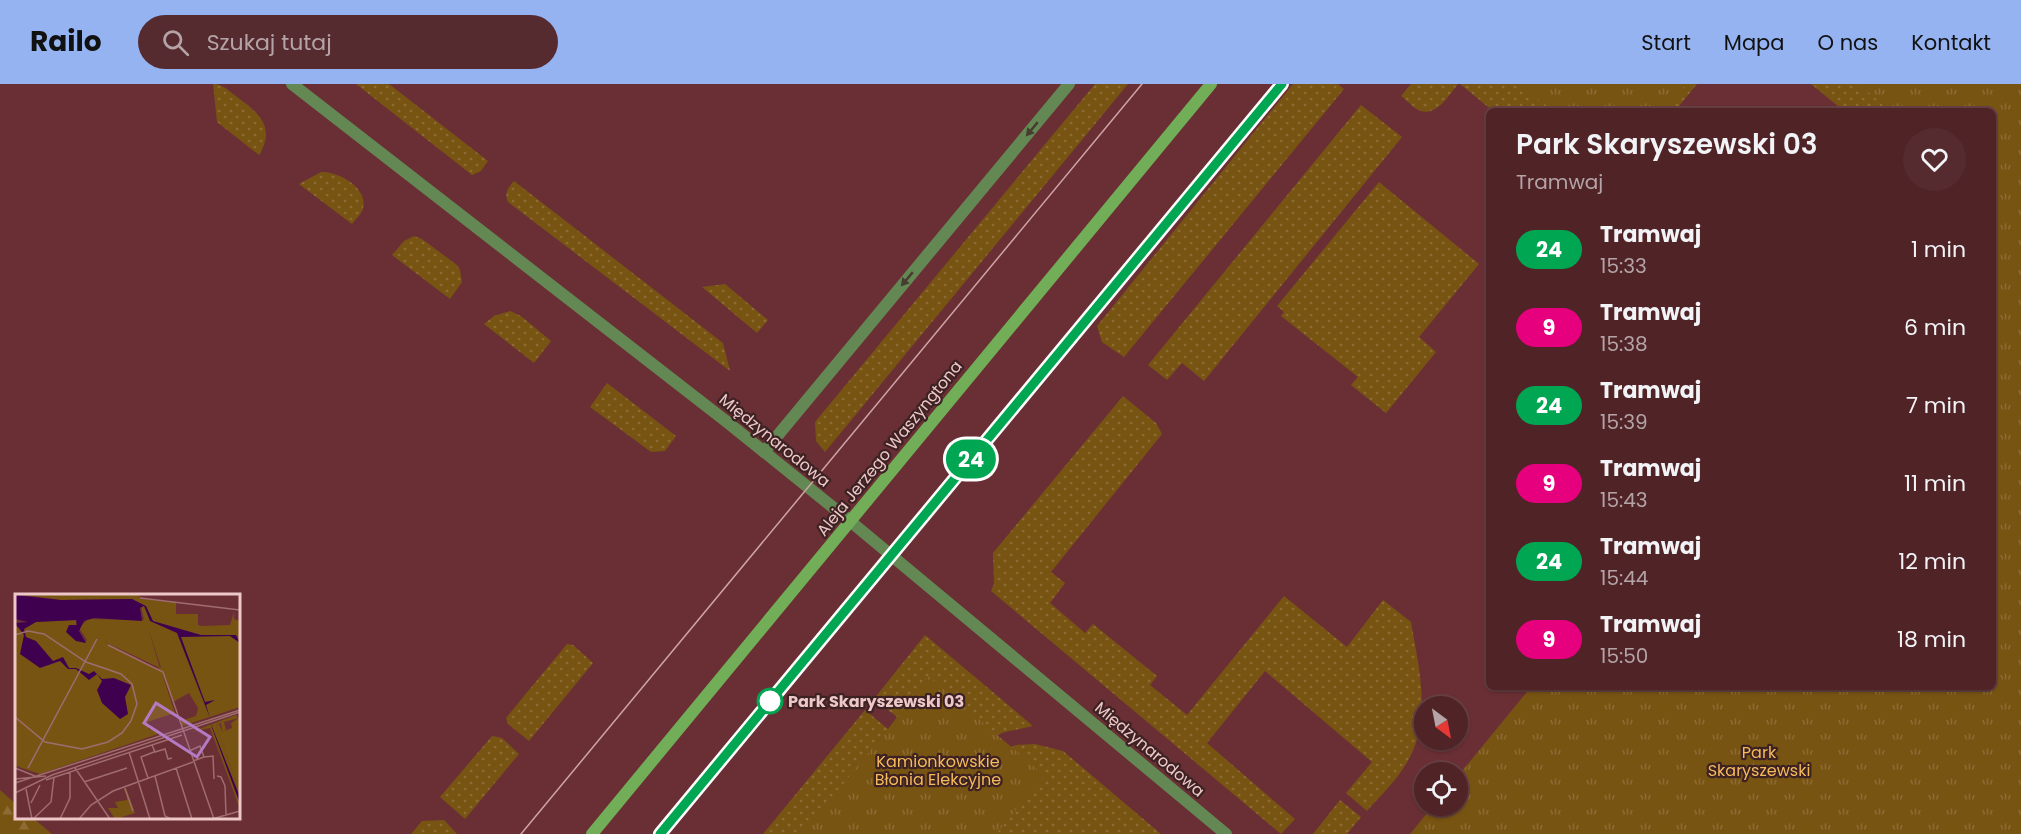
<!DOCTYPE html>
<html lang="pl">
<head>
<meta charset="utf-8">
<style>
  :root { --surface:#502327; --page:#562b2f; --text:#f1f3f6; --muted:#b4a4a7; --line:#674044; --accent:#95b2f1 }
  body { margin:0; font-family:Poppins,sans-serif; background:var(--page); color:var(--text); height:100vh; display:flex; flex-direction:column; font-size:22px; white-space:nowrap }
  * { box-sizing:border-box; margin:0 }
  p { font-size:20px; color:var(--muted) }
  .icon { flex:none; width:33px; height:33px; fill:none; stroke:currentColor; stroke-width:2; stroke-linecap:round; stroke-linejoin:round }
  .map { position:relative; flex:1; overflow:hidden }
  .details { position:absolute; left:1486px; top:24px; width:510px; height:582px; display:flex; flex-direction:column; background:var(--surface); border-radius:9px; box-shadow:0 2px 4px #0004,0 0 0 2px var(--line) }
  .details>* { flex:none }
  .badge { padding:0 12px; border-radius:20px; font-size:21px; line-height:39px }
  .needle { width:39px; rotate:148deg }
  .tools { position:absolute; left:1414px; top:612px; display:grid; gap:12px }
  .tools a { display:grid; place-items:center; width:54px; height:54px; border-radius:50%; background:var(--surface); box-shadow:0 2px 4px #0004,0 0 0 2px var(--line); font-size:30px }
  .map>.badge { position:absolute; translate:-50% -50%; box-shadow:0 0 0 3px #fff }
  .round { display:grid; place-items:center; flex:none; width:63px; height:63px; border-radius:32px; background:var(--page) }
  .overview { display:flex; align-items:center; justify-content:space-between; height:102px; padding:0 30px }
  h1 { font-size:28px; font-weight:600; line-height:45px }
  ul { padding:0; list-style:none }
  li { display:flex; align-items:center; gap:18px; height:78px; padding:0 30px }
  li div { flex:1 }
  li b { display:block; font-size:22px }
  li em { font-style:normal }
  li .badge { min-width:66px; font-weight:700; text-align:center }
  header { display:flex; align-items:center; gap:36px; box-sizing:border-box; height:84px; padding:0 30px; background:var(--accent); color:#111 }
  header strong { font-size:28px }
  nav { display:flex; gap:33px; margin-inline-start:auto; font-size:21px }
  .search { width:420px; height:54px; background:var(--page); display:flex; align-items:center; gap:15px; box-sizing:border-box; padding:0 21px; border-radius:33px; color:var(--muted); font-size:22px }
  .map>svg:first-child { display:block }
  .grass { fill:url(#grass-dots) }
  .forest { fill:url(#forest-firs) }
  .park { fill:url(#park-tufts) }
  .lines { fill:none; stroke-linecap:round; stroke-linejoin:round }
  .minor { stroke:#638854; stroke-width:12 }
  .tertiary { stroke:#638854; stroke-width:12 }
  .secondary { stroke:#72ad58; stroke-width:12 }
  .tram { stroke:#cfa4a6; stroke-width:1.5 }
  .oneway { fill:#463c2f }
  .line-casing { stroke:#fff; stroke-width:14 }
  .line { stroke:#00a651; stroke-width:9 }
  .stop-dot { fill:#fff; stroke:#00a651; stroke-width:3 }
  .labels { text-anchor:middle; stroke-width:4.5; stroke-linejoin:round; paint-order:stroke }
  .street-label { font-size:16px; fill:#eec8c9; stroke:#3d2223 }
  .stop-label { font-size:16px; font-weight:bold; fill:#eec8c9; stroke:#3d2223; text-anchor:start }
  .park-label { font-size:16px; fill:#f5ba5b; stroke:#3d2223 }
  .inset-road { fill:none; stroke:#9f6c70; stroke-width:1.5 }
  .view { fill:#b47ac4; fill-opacity:0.15; stroke:#b47ac4; stroke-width:3 }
  .inset-edge { fill:none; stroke:#eec8c9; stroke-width:3 }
</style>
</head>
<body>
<header>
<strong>Railo</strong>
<div class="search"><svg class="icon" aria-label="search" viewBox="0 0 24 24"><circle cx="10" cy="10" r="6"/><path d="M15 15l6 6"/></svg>Szukaj tutaj</div>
<nav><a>Start</a><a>Mapa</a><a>O nas</a><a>Kontakt</a></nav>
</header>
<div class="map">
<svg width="2021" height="750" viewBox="0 0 2021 750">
  <defs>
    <pattern id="grass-dots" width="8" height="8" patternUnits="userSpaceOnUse" patternTransform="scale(1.5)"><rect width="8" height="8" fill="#785413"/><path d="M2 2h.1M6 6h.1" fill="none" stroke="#8c6b34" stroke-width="1.8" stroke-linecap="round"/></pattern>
    <pattern id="forest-firs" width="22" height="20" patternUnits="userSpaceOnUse" patternTransform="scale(1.5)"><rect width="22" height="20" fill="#785413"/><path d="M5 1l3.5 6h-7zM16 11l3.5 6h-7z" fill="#8c6b34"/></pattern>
    <pattern id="park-tufts" width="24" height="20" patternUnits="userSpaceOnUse" patternTransform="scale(1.5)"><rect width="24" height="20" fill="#785413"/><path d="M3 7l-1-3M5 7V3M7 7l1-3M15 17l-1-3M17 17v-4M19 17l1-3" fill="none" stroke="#8c6b34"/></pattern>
  </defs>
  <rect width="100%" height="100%" fill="#6a2f34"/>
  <g class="grass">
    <path d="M 213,0 C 223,0 229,7 237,13 C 259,29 276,43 259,71 L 217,38 Z"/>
    <polygon points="356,0 389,0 488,77 481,87 472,91"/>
    <polygon points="1095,0 1128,0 825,368 816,357 815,338"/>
    <polygon points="1293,0 1338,0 1344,5 1124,273 1102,258 1097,242"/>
    <path d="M 1411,0 L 1458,0 C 1449,11 1437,32 1421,27 C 1414,25 1407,16 1401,12 Z"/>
    <polygon points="1460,0 1697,0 1675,27 1493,27"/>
    <polygon points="1811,0 2021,0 1994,27 1844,27"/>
    <polygon points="1361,21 1402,53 1204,297 1182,279 1167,296 1148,281"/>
    <path d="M 321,88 C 338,87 369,104 363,125 C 361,130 355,136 352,140 L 299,100 Z"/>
    <path d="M 514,97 L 723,259 L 730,287 L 508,118 C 504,109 508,104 514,97 Z"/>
    <polygon points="1379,98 1479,180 1419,253 1436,268 1386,329 1351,301 1358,293 1281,232 1284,228 1277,222"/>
    <polygon points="414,152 422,155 457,181 460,186 462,198 450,215 392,171 404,157"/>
    <polygon points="725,200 768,236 757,249 702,203"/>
    <polygon points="510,227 521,232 551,257 534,279 484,240 494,232"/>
    <polygon points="607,299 676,352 665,367 651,368 590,323"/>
    <path d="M 1123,312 L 1156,339 L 1162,350 L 1051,488 L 1065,499 L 1050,519 L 1085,549 L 1093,540 L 1157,592 L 1150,601 L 1187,631 L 1284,512 L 1347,563 L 1383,516 L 1411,538 C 1419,586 1433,636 1406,680 C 1396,697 1380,712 1367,727 L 1346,709 L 1372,678 L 1265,587 L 1207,659 L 1295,735 L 1281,750 L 991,507 L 994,500 L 993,469 Z"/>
    <polygon points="925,551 1033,642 1005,648 972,661 929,658 874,615"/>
    <polygon points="567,560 573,561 593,579 529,657 508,640 506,634"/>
    <polygon points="865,626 888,645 918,750 763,750"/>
    <polygon points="492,652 502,654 519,670 465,735 440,713"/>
    <polygon points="1035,660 1063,667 1161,750 939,750 988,672 1016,661"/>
    <polygon points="1340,716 1361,733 1347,750 1313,750"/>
    <polygon points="444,736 457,750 411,750 422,737"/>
  </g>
  <polygon class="forest" points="0,706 16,720 16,734 33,734 52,750 0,750"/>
  <g class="park">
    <polygon points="1518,0 1686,0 1665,27 1554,27"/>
    <polygon points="1858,0 2021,0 2021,750 1410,750 1433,722 1458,722 1458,692 1531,603 1994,603 1994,27 1891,27"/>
    <polygon points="928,592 1044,691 996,750 802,750 888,645"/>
  </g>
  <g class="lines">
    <g class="minor">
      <polyline points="764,368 1069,0"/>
      <polyline points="850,437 1226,750"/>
    </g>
    <polyline class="tertiary" points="292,0 727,338 850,437"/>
    <polyline class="secondary" points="592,750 1211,0"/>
    <g class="tram">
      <polyline points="521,750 1142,0"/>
      <polyline points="659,750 1282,0"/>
    </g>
  </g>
  <defs><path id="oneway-solid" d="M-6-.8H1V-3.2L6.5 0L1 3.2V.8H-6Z" transform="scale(1.5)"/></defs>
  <g class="oneway">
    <use href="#oneway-solid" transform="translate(1032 45) rotate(130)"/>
    <use href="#oneway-solid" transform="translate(907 195) rotate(130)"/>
  </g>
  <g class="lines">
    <g class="line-casing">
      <polyline id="line" points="660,750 1282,0"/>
    </g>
    <use href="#line" class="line"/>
  </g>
  <circle class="stop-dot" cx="770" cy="617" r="12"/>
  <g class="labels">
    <g class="street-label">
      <text transform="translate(775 356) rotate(39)" y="6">Międzynarodowa</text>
      <text transform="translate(889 364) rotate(-51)" y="6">Aleja Jerzego Waszyngtona</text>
      <text transform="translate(1150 665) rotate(40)" y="6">Międzynarodowa</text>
    </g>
    <g class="stop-label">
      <text x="788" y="623">Park Skaryszewski 03</text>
    </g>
    <g class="park-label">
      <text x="1759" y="674">Park<tspan x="1759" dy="18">Skaryszewski</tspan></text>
      <text x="938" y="683">Kamionkowskie<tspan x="938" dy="18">Błonia Elekcyjne</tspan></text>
    </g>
  </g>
  <g transform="translate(15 510)">
    <rect width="225" height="225" fill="#6a2f34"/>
    <path d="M 221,121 L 223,124 L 209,128 L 211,136 L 207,138 L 206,129 L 201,131 L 225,199 L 225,215 L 195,134 L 176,138 Z" fill="#785413"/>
    <path d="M 0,0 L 123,0 L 126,5 L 161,8 L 161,20 L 183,20 L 183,31 L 187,32 L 215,31 L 219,18 L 219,25 L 225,27 L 225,113 L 167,132 L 166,127 L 181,122 L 183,114 L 174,99 L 158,108 L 146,77 L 160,119 L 132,128 L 134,136 L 140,134 L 143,140 L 25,180 L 1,172 L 0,32 L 8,35 L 21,28 L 61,26 L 60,46 L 70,49 L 72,46 L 64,34 L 73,25 L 129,26 L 126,12 L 117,5 L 46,6 ZM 98,28 L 120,28 L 134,37 L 146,73 L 142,75 L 90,48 Z" fill="#785413" fill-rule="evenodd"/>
    <path d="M 97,28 L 121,28 L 134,37 L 145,74 L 90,48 ZM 207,78 L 211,92 L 190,98 L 186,84 ZM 225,123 L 225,199 L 201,131 L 204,130 L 207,138 L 217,134 L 216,129 ZM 87,137 L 90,145 L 68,152 L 66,143 ZM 111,194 L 120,219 L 100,225 L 93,214 L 103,214 L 100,208 L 112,206 Z" fill="#785413"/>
    <path d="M 0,1 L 46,6 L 117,5 L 131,12 L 138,27 L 186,41 L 221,41 L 225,49 L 215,42 L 166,43 L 190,108 L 200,106 L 191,111 L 195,124 L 162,39 L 135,27 L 129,12 L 125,14 L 127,27 L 79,24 L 69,27 L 64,37 L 71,49 L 61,47 L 51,38 L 54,31 L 62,31 L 61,26 L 21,28 L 9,35 L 11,43 L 21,47 L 38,67 L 48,63 L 54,74 L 61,74 L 74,80 L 79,77 L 87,85 L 99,84 L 116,91 L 110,103 L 113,120 L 105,125 L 87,109 L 82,96 L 87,87 L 82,80 L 74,86 L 61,75 L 53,75 L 45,67 L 25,74 L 5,60 L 9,41 L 0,29 L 13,28 L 0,25 ZM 196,130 L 225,203 L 225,210 L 197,134 Z" fill="#3f0050"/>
    <path class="inset-road" d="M 125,4 L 225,16M 0,41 L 13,37 L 29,40 L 71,68 L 106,80 L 117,90 L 122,110 L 116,127 L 107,139 L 93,148 L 67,155 L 30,148 L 0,123M 93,51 L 148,78 L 199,225M 137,151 L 140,158 L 150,155 L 153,165 L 157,164M 174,157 L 185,152 L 189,163 L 178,167M 114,158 L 135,225M 189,163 L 198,162 L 199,185M 0,174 L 20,182M 13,174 L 82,45M 60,174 L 95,225M 161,174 L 177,225M 140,182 L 150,222 L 156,225M 202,182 L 206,183 L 210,192 L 211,221M 133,184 L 126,163 L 139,158M 0,185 L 31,182M 31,186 L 167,141M 69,188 L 112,174M 0,189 L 225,116M 109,192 L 118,217M 11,195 L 17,225M 0,199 L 37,181 L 225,118M 16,209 L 25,191M 18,225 L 36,208 L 39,183M 45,225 L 55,204 L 55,178M 64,225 L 76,211 L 98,197 L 178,168M 197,225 L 225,217"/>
    <path class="view" d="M 141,109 L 195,143 L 182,163 L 129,129 Z"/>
    <rect width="225" height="225" class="inset-edge"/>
  </g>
</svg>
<div class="tools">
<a><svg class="needle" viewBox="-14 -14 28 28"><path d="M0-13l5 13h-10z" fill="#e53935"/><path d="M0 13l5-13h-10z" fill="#b4a4a7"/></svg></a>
<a><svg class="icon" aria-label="locate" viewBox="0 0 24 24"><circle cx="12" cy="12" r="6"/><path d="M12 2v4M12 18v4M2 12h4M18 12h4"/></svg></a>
</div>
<b class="badge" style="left:971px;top:375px;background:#00a651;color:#fff">24</b>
<section class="details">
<div class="overview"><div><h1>Park Skaryszewski 03</h1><p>Tramwaj</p></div><a class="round"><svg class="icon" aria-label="heart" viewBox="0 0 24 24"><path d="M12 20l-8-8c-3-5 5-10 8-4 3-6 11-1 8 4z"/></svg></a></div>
<ul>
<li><span class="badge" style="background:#00a651;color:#fff">24</span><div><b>Tramwaj</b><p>15:33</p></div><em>1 min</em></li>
<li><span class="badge" style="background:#e6007e;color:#fff">9</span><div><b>Tramwaj</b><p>15:38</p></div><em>6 min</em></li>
<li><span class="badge" style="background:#00a651;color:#fff">24</span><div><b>Tramwaj</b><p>15:39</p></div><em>7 min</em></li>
<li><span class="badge" style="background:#e6007e;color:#fff">9</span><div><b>Tramwaj</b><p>15:43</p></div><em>11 min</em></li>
<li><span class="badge" style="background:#00a651;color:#fff">24</span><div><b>Tramwaj</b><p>15:44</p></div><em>12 min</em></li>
<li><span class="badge" style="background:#e6007e;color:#fff">9</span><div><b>Tramwaj</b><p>15:50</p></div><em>18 min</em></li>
</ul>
</section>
</div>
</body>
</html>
